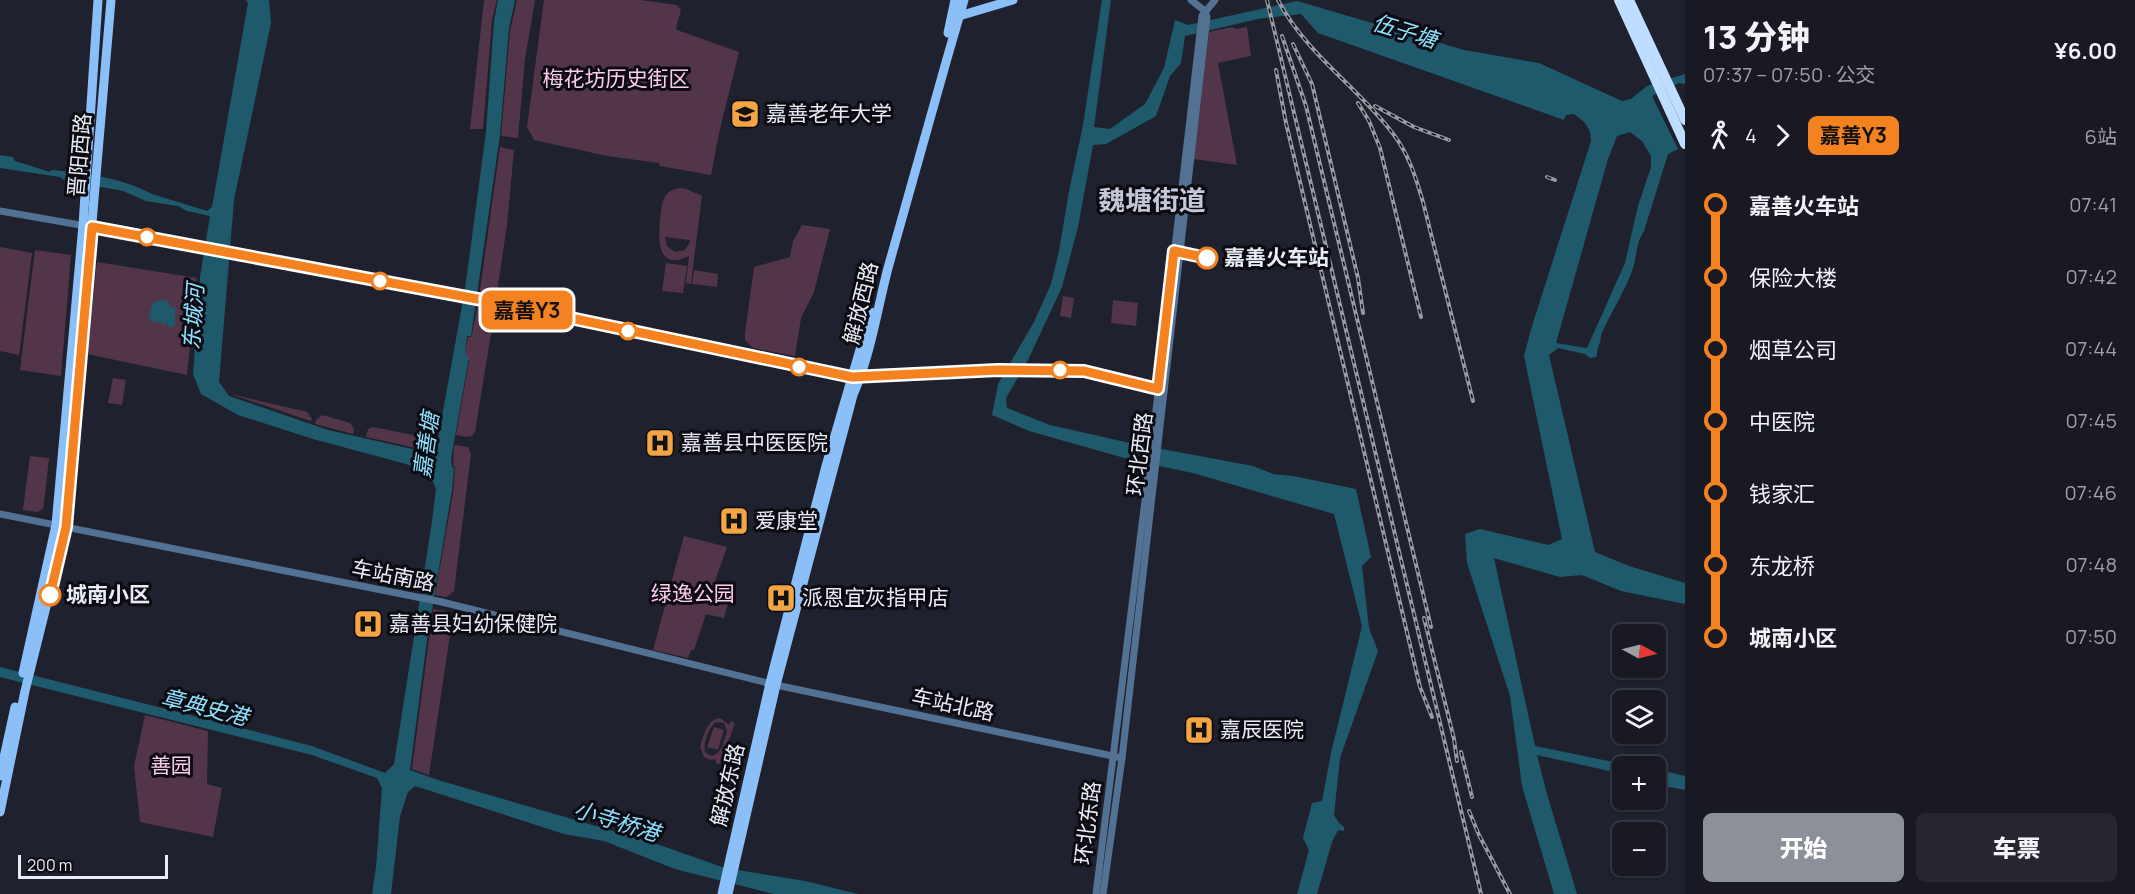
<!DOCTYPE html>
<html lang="zh">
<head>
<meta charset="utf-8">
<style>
  :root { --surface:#181922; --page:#25262f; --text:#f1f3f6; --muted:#9fa0a5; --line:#363840; --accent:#8c9099 }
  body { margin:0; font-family:Manrope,"Noto Sans SC",sans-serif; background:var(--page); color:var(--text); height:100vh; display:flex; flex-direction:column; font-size:22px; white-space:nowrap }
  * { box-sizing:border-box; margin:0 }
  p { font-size:20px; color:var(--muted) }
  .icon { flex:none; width:33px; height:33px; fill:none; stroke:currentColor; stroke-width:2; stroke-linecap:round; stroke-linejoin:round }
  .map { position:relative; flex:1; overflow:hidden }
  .panel { display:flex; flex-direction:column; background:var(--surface); width:450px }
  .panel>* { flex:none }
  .badge { padding:0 12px; border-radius:9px; font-size:21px; line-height:39px }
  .needle { width:39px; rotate:97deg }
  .tools { position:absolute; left:1612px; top:624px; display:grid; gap:12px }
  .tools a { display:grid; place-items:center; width:54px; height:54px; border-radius:9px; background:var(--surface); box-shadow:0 2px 4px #0004,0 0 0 2px var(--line); font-size:30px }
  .scale { position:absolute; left:18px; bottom:15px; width:150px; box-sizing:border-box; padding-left:6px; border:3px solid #eaecf5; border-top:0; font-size:16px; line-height:21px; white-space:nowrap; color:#eaecf5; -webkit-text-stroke:4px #0b0b11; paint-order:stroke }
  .map>.badge { position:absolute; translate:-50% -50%; box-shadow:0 0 0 3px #fff }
  .legs { display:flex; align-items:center; gap:9px; height:66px; padding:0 18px; font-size:20px }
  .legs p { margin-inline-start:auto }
  .summary { display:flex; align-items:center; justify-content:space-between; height:102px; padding:0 18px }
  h1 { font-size:33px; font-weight:800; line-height:45px }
  .primary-button { display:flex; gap:12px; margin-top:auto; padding:12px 18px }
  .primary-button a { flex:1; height:69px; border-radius:9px; background:var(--accent); color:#fff; font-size:24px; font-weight:800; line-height:69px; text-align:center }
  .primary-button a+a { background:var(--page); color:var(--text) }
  ul { padding:0 18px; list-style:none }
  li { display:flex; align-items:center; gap:21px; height:72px; font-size:22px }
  li i { display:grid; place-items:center; width:9px; height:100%; margin:0 8px; background:currentColor }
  li i::after { content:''; width:15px; height:15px; margin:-8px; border:4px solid; border-radius:50%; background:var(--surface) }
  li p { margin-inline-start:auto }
  li:first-child i { background:linear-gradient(#0000 50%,currentColor 0) }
  li:last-child i { background:linear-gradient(currentColor 50%,#0000 0) }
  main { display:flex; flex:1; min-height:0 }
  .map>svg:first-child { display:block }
  .green { fill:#533549; fill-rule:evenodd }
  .water { fill:#1e5a6c; fill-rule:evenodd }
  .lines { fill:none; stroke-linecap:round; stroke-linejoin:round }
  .minor { stroke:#527193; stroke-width:7 }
  .major { stroke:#8bbff8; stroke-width:9 }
  .highway { stroke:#beddff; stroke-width:10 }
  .rail-casing { stroke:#9799a3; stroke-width:4 }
  .rail { stroke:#0b0b11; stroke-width:1.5; stroke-dasharray:4.5; stroke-linecap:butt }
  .line-1-casing { stroke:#fff; stroke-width:14 }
  .line-1 { stroke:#f58220; stroke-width:9 }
  .stop-1-dot { fill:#fff; stroke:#f58220; stroke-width:3 }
  .labels { text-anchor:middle; stroke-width:6; stroke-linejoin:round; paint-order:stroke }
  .park-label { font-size:21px; fill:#fccceb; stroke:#0b0b11 }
  .poi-label { font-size:21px; fill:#eaecf5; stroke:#0b0b11; text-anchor:start }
  .street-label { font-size:21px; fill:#eaecf5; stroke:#0b0b11 }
  .stop-label { font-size:21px; font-weight:bold; fill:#eaecf5; stroke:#0b0b11; text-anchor:start }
  .water-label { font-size:22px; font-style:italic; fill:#8de1fe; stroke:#0b0b11 }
  .district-label { font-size:27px; font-weight:bold; fill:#c5c7d9; stroke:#0b0b11 }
</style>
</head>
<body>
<main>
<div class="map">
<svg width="1685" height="894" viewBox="0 0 1685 894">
  <rect width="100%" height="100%" fill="#20212e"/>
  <g class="green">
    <polygon points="484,0 497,0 492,20 483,129 470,129"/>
    <polygon points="517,0 535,0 525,59 518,138 501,136 510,31"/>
    <polygon points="544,0 640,0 677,5 681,10 676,28 677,30 739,52 719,133 711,175 660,166 659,163 607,156 534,140 527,127"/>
    <polygon points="1232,27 1236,29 1247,27 1251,56 1218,63 1237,165 1194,159 1209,32"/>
    <polygon points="500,147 514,150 507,225 497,292 487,299 479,297"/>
    <path d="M 680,188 C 689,188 694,194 702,195 L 691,284 L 686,283 L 689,256 C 658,271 658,242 660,221 C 661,213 661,204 665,197 C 668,191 674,189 680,188 ZM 665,237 L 690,240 L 690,242 L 685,250 L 675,252 L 667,246 Z"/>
    <polygon points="802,225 830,229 814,292 801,318 795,356 753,348 745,340 745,333 754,267 790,257 793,241"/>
    <polygon points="0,247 32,253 19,355 0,351"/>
    <polygon points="35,250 71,255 61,376 20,370"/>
    <polygon points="97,262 197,278 187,375 87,354"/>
    <polygon points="666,263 687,266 683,293 662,291"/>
    <polygon points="694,270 718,274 717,287 692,284"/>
    <polygon points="1063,296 1074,298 1071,318 1060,316"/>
    <polygon points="1113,300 1138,303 1136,326 1111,323"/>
    <polygon points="477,308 486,310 493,321 475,432 472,436 467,437 456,435 469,361 465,353 468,337 471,337 472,334"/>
    <polygon points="113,378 126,380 122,405 108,403"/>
    <polygon points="230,394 307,412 312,419 311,421"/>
    <polygon points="322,415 350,423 354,429 353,434 315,424 316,420"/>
    <polygon points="373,427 433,439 430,451 366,437 368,429"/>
    <polygon points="454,445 468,447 471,454 454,591 446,597 435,595 453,493 455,467 453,466"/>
    <polygon points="30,456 49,458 44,503 43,509 37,512 23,510"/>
    <polygon points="684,536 727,547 714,584 731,591 724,618 706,614 694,650 691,650 688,658 653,650"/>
    <polygon points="433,609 446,611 452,617 452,622 429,775 412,769"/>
    <polygon points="145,715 208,731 207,784 222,788 213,837 140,822 134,766"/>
    <path d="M 720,718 L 729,725 L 731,721 L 735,723 L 720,764 L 716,763 L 716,759 L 711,760 L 704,757 L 700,747 C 704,736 706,720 720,718 ZM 716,722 L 724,723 L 727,731 C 724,740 722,755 710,756 L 705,752 C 703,743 709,727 716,722 Z"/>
    <polygon points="714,727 724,730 718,750 707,747"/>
  </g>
  <g class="water">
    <path d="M 246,0 L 269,0 L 271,23 L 234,200 L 219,382 L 229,396 L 328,430 L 430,453 L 436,450 L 465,289 L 486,132 L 494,21 L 498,0 L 515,0 L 509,28 L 500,135 L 471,336 L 467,336 L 465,353 L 469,357 L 451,459 L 452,467 L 454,468 L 452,490 L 427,640 L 410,770 L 438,780 L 651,842 L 725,868 L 805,881 L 858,894 L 774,894 L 675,869 L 604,841 L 564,834 L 415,786 L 408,792 L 400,816 L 391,894 L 372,894 L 376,867 L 382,788 L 377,778 L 312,755 L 0,677 L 0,667 L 312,746 L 385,773 L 394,764 L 431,528 L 436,489 L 430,474 L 406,464 L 313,439 L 238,415 L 201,394 L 193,374 L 200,277 L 210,216 L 187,211 L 178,206 L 146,201 L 123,191 L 64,180 L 60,177 L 0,168 L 0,155 L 13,157 L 15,161 L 50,172 L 51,170 C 86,173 122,178 152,194 L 207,211 L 212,207 L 248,3 Z"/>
    <path d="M 1102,0 L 1111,0 L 1094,127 L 1110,129 L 1145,104 L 1164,68 L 1175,20 L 1188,25 L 1297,1 L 1464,50 L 1539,63 L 1622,101 L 1631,99 L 1647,86 L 1685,74 L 1685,84 L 1679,83 L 1652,96 L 1678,149 L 1668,154 L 1644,231 C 1636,242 1637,257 1632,271 C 1625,291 1610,314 1601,335 C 1601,343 1596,349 1597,357 L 1590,358 L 1585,354 L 1558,348 L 1549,355 L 1595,552 L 1629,566 L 1685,583 L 1685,604 L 1621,591 L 1582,575 L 1560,577 L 1494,558 L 1535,746 L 1633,766 L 1623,766 L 1623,774 L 1537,755 L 1547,794 L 1577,894 L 1554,894 L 1522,786 L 1510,696 L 1467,563 L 1465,534 L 1480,529 L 1548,545 L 1562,539 L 1524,356 L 1532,326 L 1591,141 C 1591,127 1585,122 1574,114 L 1566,115 L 1564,120 L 1318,33 L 1301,14 L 1258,19 L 1185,36 L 1181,63 L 1170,76 L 1156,116 L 1106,144 L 1093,145 L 1078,227 L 1062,287 L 1028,360 L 1006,398 L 1007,408 L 1050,425 L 1130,443 L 1253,466 L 1273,474 L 1293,476 L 1356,489 L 1371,557 L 1362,566 L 1369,628 L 1378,651 L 1340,758 L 1334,815 L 1339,823 L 1344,827 L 1344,831 L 1338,830 L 1332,842 L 1317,894 L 1297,894 L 1309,850 L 1303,838 L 1312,803 L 1322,801 L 1331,753 L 1362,626 L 1334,514 L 1193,473 L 1135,461 L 1029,431 L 992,415 L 998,384 L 1034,322 L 1051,284 L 1059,251 L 1069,191 L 1083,125 ZM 1630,132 L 1642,141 L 1651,156 L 1651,167 L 1638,206 L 1625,263 L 1587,348 L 1556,343 L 1608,159 L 1617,136 Z"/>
    <polygon points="163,299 163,301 166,299 170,308 176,307 174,321 177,321 171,329 167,323 164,325 160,321 158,323 155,320 152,323 149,316 153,303"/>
    <polygon points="1656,769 1685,776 1685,790 1670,787 1656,790"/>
  </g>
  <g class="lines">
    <g class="minor">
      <polyline points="0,211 200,246 504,305 852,377 998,370 1084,371 1164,390"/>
      <polyline points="0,514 442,602 776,685 1122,758"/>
      <polyline points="1096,894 1153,436 1202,16 1215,0"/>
      <polyline points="1103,894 1122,758 1207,17 1205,11 1191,0"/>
    </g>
    <g class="major">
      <polyline points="959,16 1013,0"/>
      <polyline points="948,33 955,0"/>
      <polyline points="23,673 56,525 83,225 98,0"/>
      <polyline points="0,776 15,707"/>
      <polyline points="0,812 25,691 66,527 111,0"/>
      <polyline points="722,894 770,683 826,466 871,312"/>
      <path d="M 728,894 L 776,685 L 853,395 C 871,354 877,310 888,268 C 913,178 938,89 964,0"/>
    </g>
    <g class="highway">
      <polyline points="1619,0 1685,144"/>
      <polyline points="1629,0 1685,120"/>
    </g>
    <g class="rail-casing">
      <g id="rail">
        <polyline points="1267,0 1481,894"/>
        <path d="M 1278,0 C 1306,54 1358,87 1394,135 C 1409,155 1416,178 1423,202 L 1473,401"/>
        <polyline points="1282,36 1306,106 1431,627"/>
        <polyline points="1293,44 1312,84 1358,278 1363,313"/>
        <polyline points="1276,70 1286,123 1420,687 1432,717"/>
        <polyline points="1358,103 1369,121 1380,148 1421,317"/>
        <polyline points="1375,106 1414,127 1449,140"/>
        <polyline points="1547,177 1555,180"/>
        <polyline points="1424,618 1454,739 1457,761"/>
        <polyline points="1461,752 1472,797"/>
        <polyline points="1469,811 1479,835 1510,894"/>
      </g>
    </g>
    <use href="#rail" class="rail"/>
  </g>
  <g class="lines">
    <g class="line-1-casing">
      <polyline id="line-1" points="50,595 66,527 92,227 504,304 852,377 998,370 1084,371 1158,389 1174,251 1207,258"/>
    </g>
    <use href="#line-1" class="line-1"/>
  </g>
  <defs>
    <g id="university-square" transform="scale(1.5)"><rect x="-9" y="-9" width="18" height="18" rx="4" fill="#f2a542" stroke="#0b0b11"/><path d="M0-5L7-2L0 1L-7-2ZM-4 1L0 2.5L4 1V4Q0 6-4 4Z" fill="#111"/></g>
    <g id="hospital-square" transform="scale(1.5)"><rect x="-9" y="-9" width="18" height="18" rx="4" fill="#f2a542" stroke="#0b0b11"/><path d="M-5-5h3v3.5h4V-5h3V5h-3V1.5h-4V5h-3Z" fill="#111"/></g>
  </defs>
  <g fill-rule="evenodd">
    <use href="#university-square" x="745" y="114"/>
    <use href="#hospital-square" x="660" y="443"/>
    <use href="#hospital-square" x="734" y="521"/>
    <use href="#hospital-square" x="781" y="598"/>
    <use href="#hospital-square" x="368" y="624"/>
    <use href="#hospital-square" x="1199" y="730"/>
  </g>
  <g class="stop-1-dot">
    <circle cx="147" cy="237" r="8"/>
    <circle cx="1207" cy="258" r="10"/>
    <circle cx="380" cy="281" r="8"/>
    <circle cx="628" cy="331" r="8"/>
    <circle cx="799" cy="367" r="8"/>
    <circle cx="1060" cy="370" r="8"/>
    <circle cx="50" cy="595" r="10"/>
  </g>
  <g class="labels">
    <g class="park-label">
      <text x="616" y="86">梅花坊历史街区</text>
      <text x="693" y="601">绿逸公园</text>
      <text x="171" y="773">善园</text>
    </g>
    <g class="poi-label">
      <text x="766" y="121">嘉善老年大学</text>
      <text x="681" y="450">嘉善县中医医院</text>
      <text x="755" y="528">爱康堂</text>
      <text x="802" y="605">派恩宜灰指甲店</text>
      <text x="389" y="631">嘉善县妇幼保健院</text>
      <text x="1220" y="737">嘉辰医院</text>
    </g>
    <g class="street-label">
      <text transform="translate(80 155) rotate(-85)" y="7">晋阳西路</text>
      <text transform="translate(861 303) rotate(-76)" y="7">解放西路</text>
      <text transform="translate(1140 454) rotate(-83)" y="7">环北西路</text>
      <text transform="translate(393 576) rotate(11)" y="7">车站南路</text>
      <text transform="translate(953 705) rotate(12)" y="7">车站北路</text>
      <text transform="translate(728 785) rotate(-77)" y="7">解放东路</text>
      <text transform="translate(1088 823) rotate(-83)" y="7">环北东路</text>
    </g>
    <g class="stop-label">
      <text x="1224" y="265">嘉善火车站</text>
      <text x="66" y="602">城南小区</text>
    </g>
    <g class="water-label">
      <text transform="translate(1405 31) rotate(17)" y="8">伍子塘</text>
      <text transform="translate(193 317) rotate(-86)" y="8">东城河</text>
      <text transform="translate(426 445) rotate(-82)" y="8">嘉善塘</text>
      <text transform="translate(205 707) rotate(14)" y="8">章典史港</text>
      <text transform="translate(617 821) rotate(17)" y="8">小寺桥港</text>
    </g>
    <g class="district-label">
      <text x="1152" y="210">魏塘街道</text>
    </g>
  </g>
</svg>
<div class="tools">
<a><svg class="needle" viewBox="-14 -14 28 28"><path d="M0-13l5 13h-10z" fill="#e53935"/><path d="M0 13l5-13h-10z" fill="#9fa0a5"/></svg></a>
<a><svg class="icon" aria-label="layers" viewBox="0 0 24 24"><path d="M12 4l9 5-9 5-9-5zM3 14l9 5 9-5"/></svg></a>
<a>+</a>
<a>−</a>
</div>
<div class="scale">200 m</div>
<b class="badge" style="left:527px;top:310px;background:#f58220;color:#111">嘉善Y3</b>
</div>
<section class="panel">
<div class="summary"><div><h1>13 分钟</h1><p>07:37 – 07:50 · 公交</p></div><b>¥6.00</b></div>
<div class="legs"><svg class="icon" aria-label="walk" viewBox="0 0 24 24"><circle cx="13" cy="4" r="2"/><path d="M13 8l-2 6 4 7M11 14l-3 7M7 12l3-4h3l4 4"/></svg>4<svg class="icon" aria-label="forward" viewBox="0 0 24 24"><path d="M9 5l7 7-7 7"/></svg><b class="badge" style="background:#f58220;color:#111">嘉善Y3</b><p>6站</p></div>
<ul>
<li><i style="color:#f58220"></i><b>嘉善火车站</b><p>07:41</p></li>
<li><i style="color:#f58220"></i><span>保险大楼</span><p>07:42</p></li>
<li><i style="color:#f58220"></i><span>烟草公司</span><p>07:44</p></li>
<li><i style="color:#f58220"></i><span>中医院</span><p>07:45</p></li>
<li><i style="color:#f58220"></i><span>钱家汇</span><p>07:46</p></li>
<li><i style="color:#f58220"></i><span>东龙桥</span><p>07:48</p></li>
<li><i style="color:#f58220"></i><b>城南小区</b><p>07:50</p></li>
</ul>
<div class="primary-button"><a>开始</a><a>车票</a></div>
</section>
</main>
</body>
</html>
